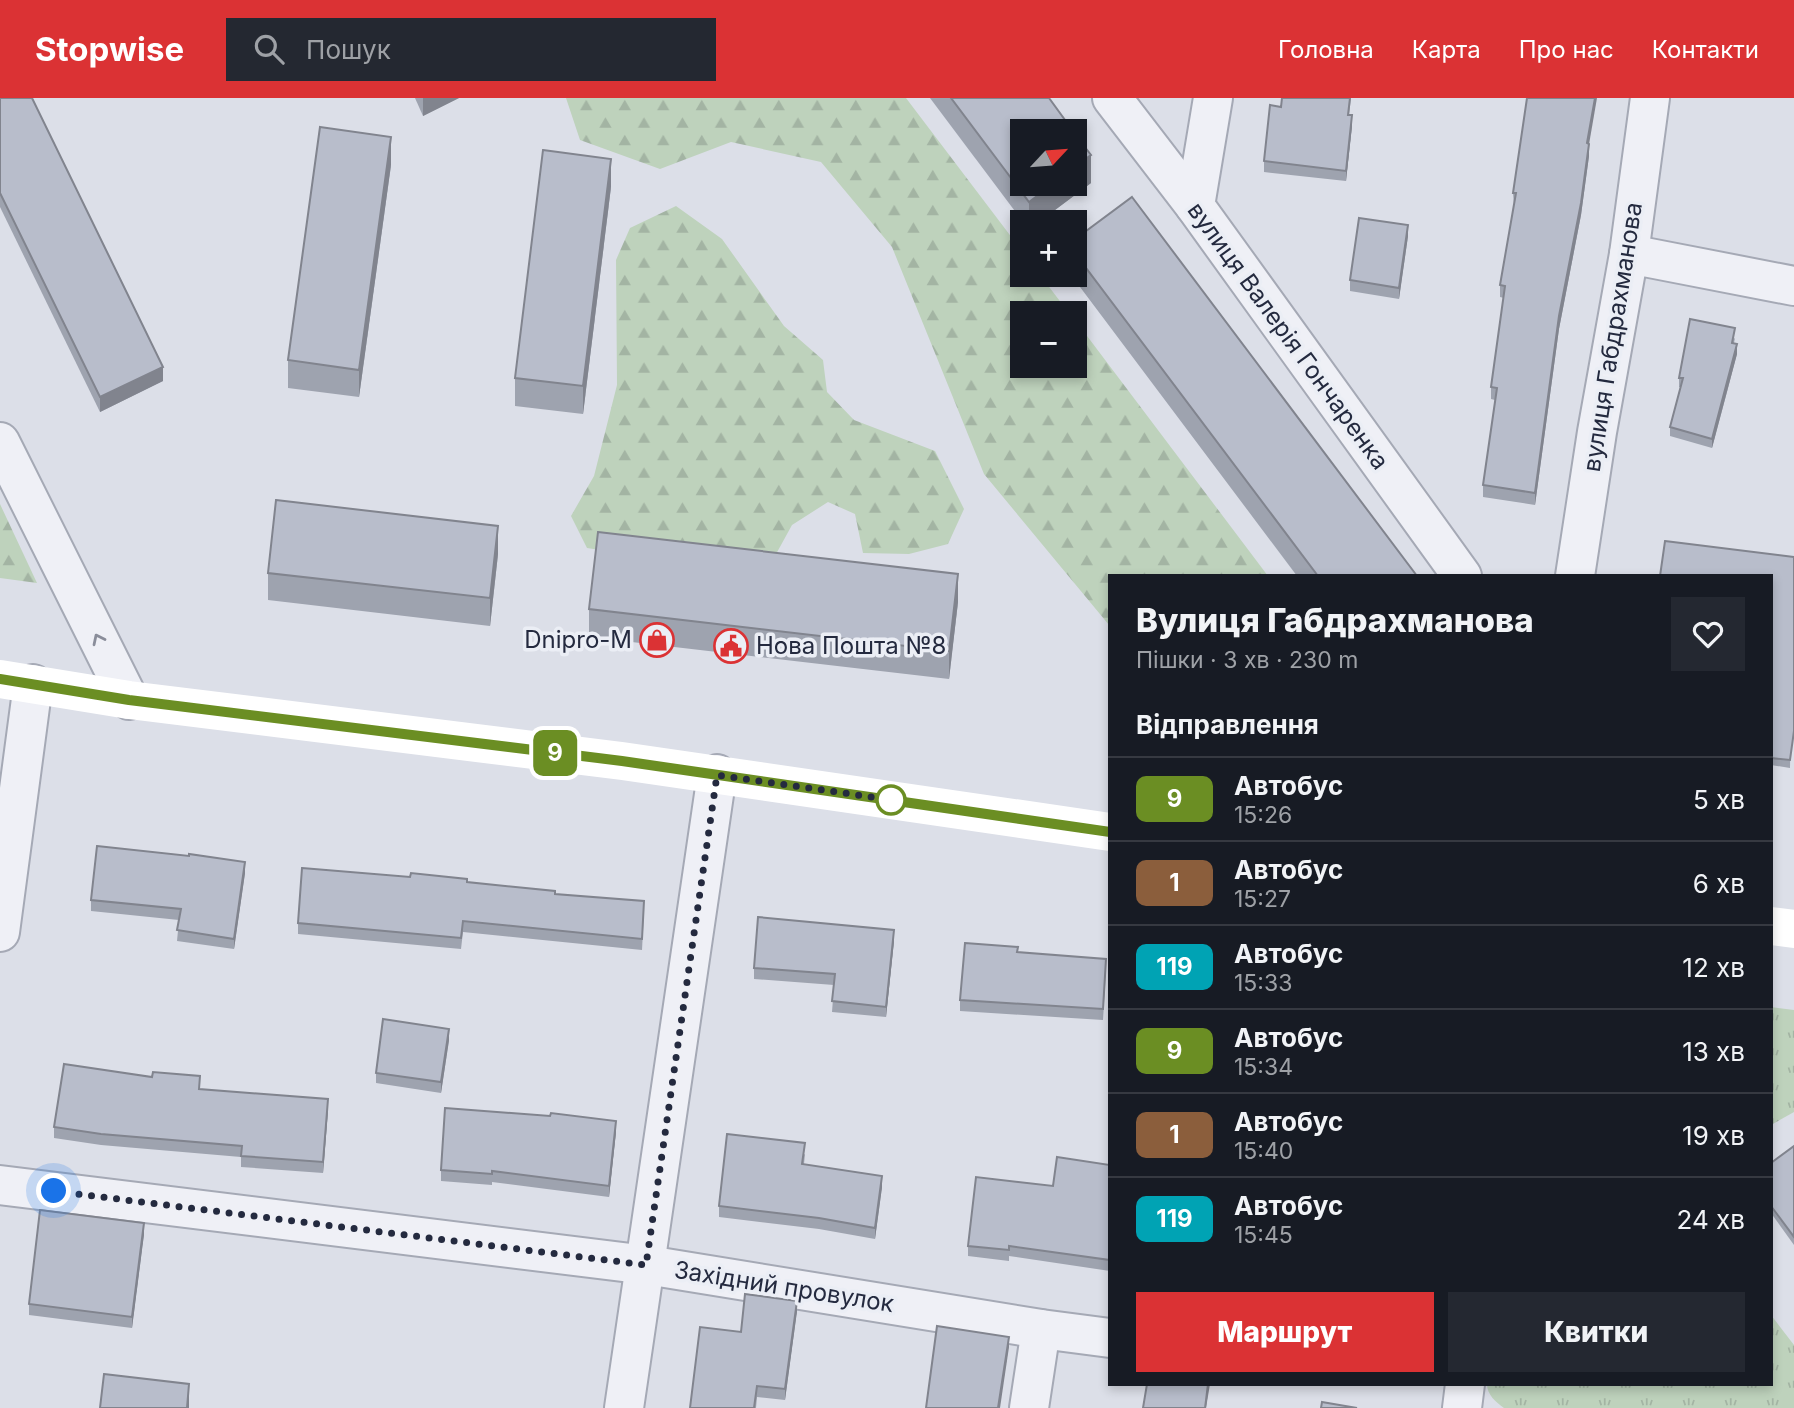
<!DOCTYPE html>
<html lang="uk">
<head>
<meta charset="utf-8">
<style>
  :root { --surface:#171b24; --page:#242831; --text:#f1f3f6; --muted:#9ea1a6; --line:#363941; --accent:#db3234 }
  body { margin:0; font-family:Inter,sans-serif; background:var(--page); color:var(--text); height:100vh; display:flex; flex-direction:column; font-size:26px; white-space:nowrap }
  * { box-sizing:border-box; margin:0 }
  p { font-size:23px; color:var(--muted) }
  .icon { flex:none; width:38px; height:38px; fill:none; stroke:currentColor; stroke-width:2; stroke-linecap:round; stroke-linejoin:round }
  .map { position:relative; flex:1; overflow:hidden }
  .details { position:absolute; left:1108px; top:476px; width:665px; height:812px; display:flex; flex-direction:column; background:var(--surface); border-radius:0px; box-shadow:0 4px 10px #0003 }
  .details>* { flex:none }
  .badge { padding:0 14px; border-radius:10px; font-size:24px; line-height:46px }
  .needle { width:46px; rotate:64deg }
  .fabs { position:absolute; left:1010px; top:21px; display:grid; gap:14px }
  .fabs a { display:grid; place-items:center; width:77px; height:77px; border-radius:0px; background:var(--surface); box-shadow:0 4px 10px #0003; font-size:35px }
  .you { position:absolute; width:35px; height:35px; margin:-18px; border:5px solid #fff; border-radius:50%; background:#1a73e8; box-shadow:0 0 0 10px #1a73e833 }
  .map>.badge { position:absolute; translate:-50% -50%; box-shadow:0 0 0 4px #fff }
  h2 { padding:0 28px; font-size:26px; line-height:63px }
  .round { display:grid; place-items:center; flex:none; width:74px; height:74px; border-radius:0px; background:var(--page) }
  .headline { display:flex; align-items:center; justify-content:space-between; height:119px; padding:0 28px }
  h1 { font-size:33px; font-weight:800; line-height:52px }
  .action { display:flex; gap:14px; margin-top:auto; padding:14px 28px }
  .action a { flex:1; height:80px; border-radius:0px; background:var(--accent); color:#fff; font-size:28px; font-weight:800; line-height:80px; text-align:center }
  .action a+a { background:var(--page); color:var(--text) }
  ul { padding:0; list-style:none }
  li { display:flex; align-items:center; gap:21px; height:84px; padding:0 28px; border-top:2px solid var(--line) }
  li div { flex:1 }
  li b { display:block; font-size:26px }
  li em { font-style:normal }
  li .badge { min-width:77px; font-weight:700; text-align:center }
  header { display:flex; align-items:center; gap:42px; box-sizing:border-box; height:98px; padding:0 35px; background:var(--accent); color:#fff }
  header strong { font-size:33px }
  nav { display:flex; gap:38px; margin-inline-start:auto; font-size:24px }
  .search { width:490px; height:63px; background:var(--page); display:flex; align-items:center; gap:18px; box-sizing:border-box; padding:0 24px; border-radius:0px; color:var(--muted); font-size:26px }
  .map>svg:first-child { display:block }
  .grass { fill:url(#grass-tufts) }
  .forest { fill:url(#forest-firs) }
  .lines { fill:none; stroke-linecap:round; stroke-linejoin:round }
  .minor-casing { stroke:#a5a9b5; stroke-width:42 }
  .tertiary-casing { stroke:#a5a9b5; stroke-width:42 }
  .minor { stroke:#eff0f6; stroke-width:38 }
  .tertiary { stroke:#eff0f6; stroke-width:38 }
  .secondary { stroke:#fff; stroke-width:38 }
  .wall { fill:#9ea3af }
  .shaded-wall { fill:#81848e }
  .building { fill:#b8bdcb; stroke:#81848e; stroke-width:2 }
  .oneway { stroke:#8a8d9a }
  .line-casing { stroke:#fff; stroke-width:16 }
  .line { stroke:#6b8e23; stroke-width:10 }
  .walk { stroke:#242a3f; stroke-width:7; stroke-dasharray:0 12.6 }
  .stop-dot { fill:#fff; stroke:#6b8e23; stroke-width:3.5 }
  .labels { text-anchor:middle; stroke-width:7; stroke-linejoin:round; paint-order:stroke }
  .street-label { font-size:24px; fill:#242a3f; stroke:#ebeef5 }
  .poi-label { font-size:24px; fill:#242a3f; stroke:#ebeef5; text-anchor:end }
</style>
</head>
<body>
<header>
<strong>Stopwise</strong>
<div class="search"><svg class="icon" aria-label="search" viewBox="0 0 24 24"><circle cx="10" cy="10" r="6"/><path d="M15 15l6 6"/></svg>Пошук</div>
<nav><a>Головна</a><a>Карта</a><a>Про нас</a><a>Контакти</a></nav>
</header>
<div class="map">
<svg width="1794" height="1310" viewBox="0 0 1794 1310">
  <defs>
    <pattern id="grass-tufts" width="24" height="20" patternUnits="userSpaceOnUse" patternTransform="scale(1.75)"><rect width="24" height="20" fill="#bed2bc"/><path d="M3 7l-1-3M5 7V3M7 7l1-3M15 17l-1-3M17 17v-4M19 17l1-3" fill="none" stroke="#a3b4a3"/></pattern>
    <pattern id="forest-firs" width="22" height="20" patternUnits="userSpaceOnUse" patternTransform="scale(1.75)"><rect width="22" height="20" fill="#bed2bc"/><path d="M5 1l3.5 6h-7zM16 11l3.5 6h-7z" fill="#a3b4a3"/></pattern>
  </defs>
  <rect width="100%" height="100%" fill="#dcdfe8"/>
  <g class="grass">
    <polygon points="1771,909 1794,912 1794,1014 1771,1027"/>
    <path d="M 1771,1217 L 1794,1247 L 1794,1310 L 1504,1310 C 1496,1304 1487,1297 1487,1286 L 1771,1286 Z"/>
  </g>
  <g class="forest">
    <polygon points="566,0 906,0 1022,153 1022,177 1040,177 1069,215 1022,215 1022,268 1074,268 1075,222 1268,478 1110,478 1109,527 984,376 892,149 821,64 731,44 660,71 580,42"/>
    <polygon points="676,108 722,141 784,228 823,262 827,294 854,322 935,353 964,411 948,446 909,456 863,455 855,416 828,404 792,427 764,478 587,450 571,418 594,378 617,287 616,162 630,130"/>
    <polygon points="0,406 37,485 0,480"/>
  </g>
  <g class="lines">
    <g class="minor-casing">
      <g id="minor">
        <polyline points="1112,0 1195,108 1462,478"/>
        <polyline points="1195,108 1213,0"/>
        <polyline points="1629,156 1794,188"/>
        <polyline points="1575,478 1597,334 1629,156 1650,0"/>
        <polyline points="0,834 33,586"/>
        <polyline points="0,1087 647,1167 1041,1231 1110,1240"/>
        <polyline points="624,1310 717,676"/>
        <polyline points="1029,1310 1041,1231"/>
      </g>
    </g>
    <g class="tertiary-casing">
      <g id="tertiary">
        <polyline points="0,344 129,602"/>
        <polyline points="1462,1310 1465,1286"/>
      </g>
    </g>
    <use href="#minor" class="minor"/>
    <use href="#tertiary" class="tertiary"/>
    <g class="secondary">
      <polyline points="0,581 129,602 622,663 1110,734"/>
      <polyline points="1771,828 1794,831"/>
    </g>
  </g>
  <g class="wall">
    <polygon points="0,0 163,283 100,314 0,109"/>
    <polygon points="415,0 459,0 423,18"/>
    <polygon points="930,0 1049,0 1091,85 1039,124 1023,124"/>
    <polygon points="1282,0 1351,0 1349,17 1352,28 1346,83 1264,74 1264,63 1281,9"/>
    <polygon points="1589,46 1589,58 1581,117 1559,231 1535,407 1483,399 1483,387 1495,302 1491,301 1491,289 1504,200 1500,199 1500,187 1514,107 1513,95"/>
    <polygon points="391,67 359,299 288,290 288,262"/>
    <polygon points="611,89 583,316 515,308 515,280"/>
    <polygon points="1408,138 1399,201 1350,193 1350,182"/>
    <polygon points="1074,142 1417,478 1297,478 1071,177 1074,177"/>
    <polygon points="1735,240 1734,245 1737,256 1712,350 1670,338 1670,329 1681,289 1679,289 1679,280"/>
    <polygon points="498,456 490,528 268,502 268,475"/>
    <polygon points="1794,459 1790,670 1771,667 1771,478"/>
    <polygon points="958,504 949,581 589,539 589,511"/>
    <polygon points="245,775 234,851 177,843 179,822 91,813 91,802"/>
    <polygon points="467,784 555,797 644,814 642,852 463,834 461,851 298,836 298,825"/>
    <polygon points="894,843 886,919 832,914 834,887 754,881 754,870"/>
    <polygon points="1018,854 1106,872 1103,922 960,913 960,902"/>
    <polygon points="449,942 441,995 376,985 376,975"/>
    <polygon points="199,991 328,1012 323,1075 241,1069 241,1059 101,1047 54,1040 54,1029"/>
    <polygon points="616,1034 609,1099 492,1084 492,1087 441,1083 441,1072"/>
    <polygon points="1794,1048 1794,1147 1771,1115 1771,1065"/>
    <polygon points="805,1056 804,1066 882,1089 875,1141 819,1131 719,1119 719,1108"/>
    <polygon points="1110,1067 1110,1173 1009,1158 1009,1163 968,1158 968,1148 1053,1088"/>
    <polygon points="144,1136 132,1230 29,1217 29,1206"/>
    <polygon points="797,1213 785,1302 757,1299 756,1310 690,1310 741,1234"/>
  </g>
  <g class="shaded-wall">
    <polygon points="423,0 459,0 423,18"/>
    <polygon points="1595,0 1597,0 1587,58 1587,45"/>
    <polygon points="1352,17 1352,28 1346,83 1346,73"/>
    <polygon points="391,39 391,67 359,299 359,272"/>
    <polygon points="1589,46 1589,58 1581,117 1559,231 1535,407 1535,395 1559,218"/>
    <polygon points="1091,57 1091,85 1039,124 1029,124 1029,104 1053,86 1074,86 1074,69"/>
    <polygon points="611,61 611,89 583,316 583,288"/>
    <polygon points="1408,127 1408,138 1399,201 1399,190"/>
    <polygon points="1737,246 1737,256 1712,350 1712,341"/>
    <polygon points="163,269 163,283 100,314 100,299"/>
    <polygon points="498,428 498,456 490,528 490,500"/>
    <polygon points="958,476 958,504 949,581 949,553"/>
    <polygon points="245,764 245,775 234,851 234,841"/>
    <polygon points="894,832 894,843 886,919 886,909"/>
    <polygon points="449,931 449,942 441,995 441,984"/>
    <polygon points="328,1001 328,1012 323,1075 323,1064"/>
    <polygon points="616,1023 616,1034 609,1099 609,1088"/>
    <polygon points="882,1078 882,1089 875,1141 875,1130"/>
    <polygon points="144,1125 144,1136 132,1230 132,1219"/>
    <polygon points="797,1203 797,1213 785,1302 785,1291"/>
    <polygon points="1009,1239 1009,1249 1000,1310 998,1310"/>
    <polygon points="189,1286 189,1310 187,1310"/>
    <polygon points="1208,1286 1210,1286 1206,1310 1205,1310"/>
  </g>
  <g class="building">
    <polygon points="0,0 32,0 163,269 100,299 0,95"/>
    <polygon points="951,0 1049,0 1073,33 1022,33 1022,86 1053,86 1029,104"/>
    <polygon points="1282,0 1350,0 1348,17 1352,17 1346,73 1264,63 1270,7 1281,9"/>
    <polygon points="1527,0 1595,0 1587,45 1589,46 1581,105 1559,218 1535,395 1483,387 1497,290 1491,289 1505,188 1500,187 1516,95 1513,95"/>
    <polygon points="320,29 391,39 359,272 288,262"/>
    <polygon points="1074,35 1091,57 1074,69"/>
    <polygon points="543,52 611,61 583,288 515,280"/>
    <polygon points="1132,99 1417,478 1318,478 1074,154 1074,142"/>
    <polygon points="1359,120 1408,127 1399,190 1350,182"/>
    <polygon points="1690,221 1735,230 1732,245 1737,246 1712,341 1670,329 1683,280 1679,280"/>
    <polygon points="276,402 498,428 490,500 268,475"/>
    <polygon points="598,434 958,476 949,553 589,511"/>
    <polygon points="1665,443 1794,459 1794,633 1790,662 1771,660 1771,478 1660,478"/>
    <polygon points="97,748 189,758 189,756 245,764 234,841 177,832 181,811 91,802"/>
    <polygon points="302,770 410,779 411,775 467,781 467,784 555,793 555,796 644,803 642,841 463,823 461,840 298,825"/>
    <polygon points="758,819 894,832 886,909 832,903 835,876 754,870"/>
    <polygon points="965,845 1018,849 1017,854 1106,861 1103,911 960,902"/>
    <polygon points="383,921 449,931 441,984 376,975"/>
    <polygon points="64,966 152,979 153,974 200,978 199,991 328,1001 323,1064 241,1058 242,1048 101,1036 54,1029"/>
    <polygon points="445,1010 550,1018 551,1015 616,1023 609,1088 492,1073 492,1076 441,1072"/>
    <polygon points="727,1036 805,1045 802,1066 882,1078 875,1130 819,1120 719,1108"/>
    <polygon points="1794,1048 1794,1139 1771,1108 1771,1065"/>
    <polygon points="1057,1059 1110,1067 1110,1162 1009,1148 1009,1152 968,1148 976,1079 1053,1088"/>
    <polygon points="40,1112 144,1125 132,1219 29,1206"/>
    <polygon points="745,1196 797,1203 785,1291 757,1288 754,1310 690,1310 700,1229 741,1234"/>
    <polygon points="937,1228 1009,1239 998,1310 926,1310"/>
    <polygon points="104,1276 189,1286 187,1310 100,1310"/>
    <polygon points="1147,1286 1208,1286 1205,1310 1143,1310"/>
    <polygon points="1322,1304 1357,1310 1321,1310"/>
  </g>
  <defs><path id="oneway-chevron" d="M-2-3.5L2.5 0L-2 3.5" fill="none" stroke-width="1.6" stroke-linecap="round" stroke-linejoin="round" transform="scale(1.75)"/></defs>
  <use class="oneway" href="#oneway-chevron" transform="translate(98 541) rotate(-116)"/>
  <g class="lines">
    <g class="line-casing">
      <polyline id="line" points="0,581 129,602 622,663 1110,734"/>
    </g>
    <use href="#line" class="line"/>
    <polyline class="walk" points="54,1093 646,1167 717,677 900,703 891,702"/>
  </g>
  <defs>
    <g id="shop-ring" transform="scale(1.75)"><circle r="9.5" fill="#ebeef5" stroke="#db3234" stroke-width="1.5"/><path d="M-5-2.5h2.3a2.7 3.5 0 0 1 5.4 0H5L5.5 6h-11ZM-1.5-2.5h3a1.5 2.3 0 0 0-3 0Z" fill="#db3234"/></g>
    <g id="civic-ring" transform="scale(1.75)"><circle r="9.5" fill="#ebeef5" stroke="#db3234" stroke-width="1.5"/><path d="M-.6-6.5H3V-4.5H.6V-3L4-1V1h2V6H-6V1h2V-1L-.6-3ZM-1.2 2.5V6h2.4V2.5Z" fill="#db3234"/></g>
  </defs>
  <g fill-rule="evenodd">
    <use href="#shop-ring" x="657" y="542"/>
    <use href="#civic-ring" x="731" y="548"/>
  </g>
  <circle class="stop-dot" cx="891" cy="702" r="14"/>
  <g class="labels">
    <g class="street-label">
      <text transform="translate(1288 238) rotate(54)" y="8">вулиця Валерія Гончаренка</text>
      <text transform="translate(1613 239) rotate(-81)" y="8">вулиця Габдрахманова</text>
      <text transform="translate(784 1189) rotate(9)" y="8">Західний провулок</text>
    </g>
    <g class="poi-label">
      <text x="632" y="550">Dnipro-M</text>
      <text x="756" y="556" text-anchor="start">Нова Пошта №8</text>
    </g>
  </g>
</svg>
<div class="fabs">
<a><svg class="needle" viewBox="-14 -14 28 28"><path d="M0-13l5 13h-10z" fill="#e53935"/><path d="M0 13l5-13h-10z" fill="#9ea1a6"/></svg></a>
<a>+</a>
<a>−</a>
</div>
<div class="you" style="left:54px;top:1093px"></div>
<b class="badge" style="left:555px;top:655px;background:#6b8e23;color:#fff">9</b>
<section class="details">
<div class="headline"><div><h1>Вулиця Габдрахманова</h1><p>Пішки · 3 хв · 230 m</p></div><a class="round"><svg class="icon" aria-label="heart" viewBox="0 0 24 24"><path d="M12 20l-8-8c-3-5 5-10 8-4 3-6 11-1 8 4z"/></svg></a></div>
<h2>Відправлення</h2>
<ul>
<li><span class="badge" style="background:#6b8e23;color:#fff">9</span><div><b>Автобус</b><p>15:26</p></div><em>5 хв</em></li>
<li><span class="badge" style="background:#8b5e3c;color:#fff">1</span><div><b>Автобус</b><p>15:27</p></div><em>6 хв</em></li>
<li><span class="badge" style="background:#00a3b4;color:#fff">119</span><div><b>Автобус</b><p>15:33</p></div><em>12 хв</em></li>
<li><span class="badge" style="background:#6b8e23;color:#fff">9</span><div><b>Автобус</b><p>15:34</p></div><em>13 хв</em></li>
<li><span class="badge" style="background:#8b5e3c;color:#fff">1</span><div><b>Автобус</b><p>15:40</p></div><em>19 хв</em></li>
<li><span class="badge" style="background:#00a3b4;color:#fff">119</span><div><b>Автобус</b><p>15:45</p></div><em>24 хв</em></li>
</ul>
<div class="action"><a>Маршрут</a><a>Квитки</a></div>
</section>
</div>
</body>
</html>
